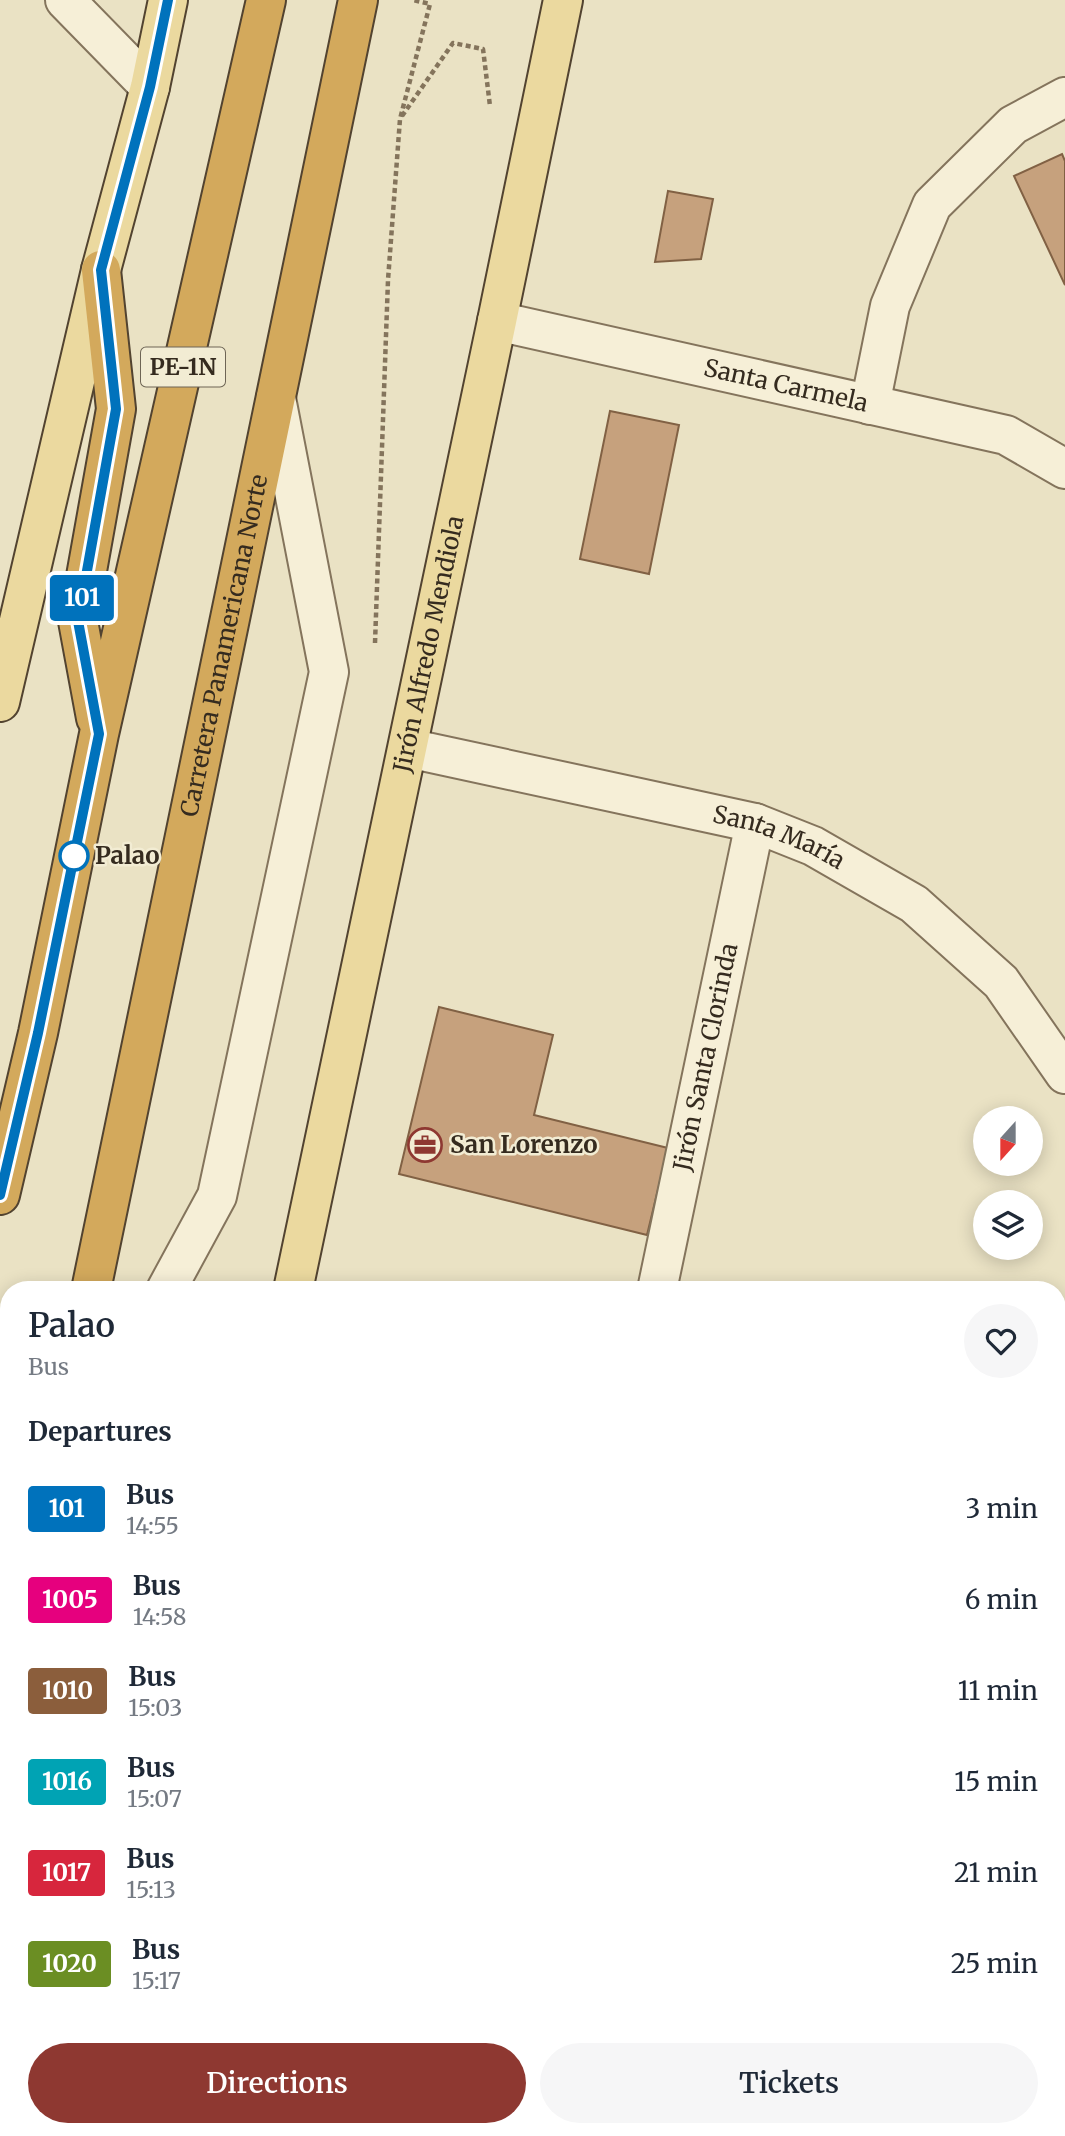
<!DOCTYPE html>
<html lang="en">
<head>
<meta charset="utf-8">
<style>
  :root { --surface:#fff; --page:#f6f6f7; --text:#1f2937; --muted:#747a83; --accent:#8e3831 }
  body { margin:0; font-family:Merriweather,serif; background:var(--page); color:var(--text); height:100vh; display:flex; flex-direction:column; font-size:26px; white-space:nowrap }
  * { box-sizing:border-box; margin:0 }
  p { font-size:23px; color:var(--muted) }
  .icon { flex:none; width:38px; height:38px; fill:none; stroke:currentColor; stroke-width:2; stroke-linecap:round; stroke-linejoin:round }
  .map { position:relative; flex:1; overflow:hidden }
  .sheet { position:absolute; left:0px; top:1281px; width:1066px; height:856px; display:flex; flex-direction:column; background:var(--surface); border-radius:28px 28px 0 0; box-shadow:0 4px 18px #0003 }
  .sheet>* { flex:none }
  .badge { padding:0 14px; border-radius:5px; font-size:24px; line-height:46px }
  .needle { width:46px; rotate:201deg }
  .tools { position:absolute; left:973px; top:1106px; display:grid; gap:14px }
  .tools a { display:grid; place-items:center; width:70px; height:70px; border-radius:50%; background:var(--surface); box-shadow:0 4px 18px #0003; font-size:35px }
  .map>.badge { position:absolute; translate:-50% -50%; box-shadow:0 0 0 4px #fff }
  h2 { padding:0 28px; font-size:26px; line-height:63px }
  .round { display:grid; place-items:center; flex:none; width:74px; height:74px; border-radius:37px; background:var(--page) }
  .summary { display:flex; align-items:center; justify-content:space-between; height:119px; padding:0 28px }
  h1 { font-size:33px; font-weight:600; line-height:52px }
  .action { display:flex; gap:14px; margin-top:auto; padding:14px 28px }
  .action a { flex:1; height:80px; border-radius:42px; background:var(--accent); color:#fff; font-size:28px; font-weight:600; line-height:80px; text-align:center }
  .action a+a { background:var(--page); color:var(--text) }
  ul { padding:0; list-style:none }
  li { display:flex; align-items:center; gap:21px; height:91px; padding:0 28px }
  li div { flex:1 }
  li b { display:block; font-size:26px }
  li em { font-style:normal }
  li .badge { min-width:77px; font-weight:700; text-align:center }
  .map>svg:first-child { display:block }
  .green { fill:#bec899 }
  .building { fill:#c6a17d; stroke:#816144; stroke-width:2 }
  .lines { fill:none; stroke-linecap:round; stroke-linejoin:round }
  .minor-casing { stroke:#84745c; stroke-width:42 }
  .major-casing { stroke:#524330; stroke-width:42 }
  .highway-casing { stroke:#524330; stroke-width:42 }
  .path { stroke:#84745c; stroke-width:4.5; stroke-dasharray:5 3.5; stroke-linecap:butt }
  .minor { stroke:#f6efd7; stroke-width:38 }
  .major { stroke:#ebd99f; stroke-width:38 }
  .highway { stroke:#d3a95c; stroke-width:38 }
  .line-casing { stroke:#fff; stroke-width:16 }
  .line { stroke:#0072bc; stroke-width:10 }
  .stop-dot { fill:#fff; stroke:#0072bc; stroke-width:3.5 }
  .labels { text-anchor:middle; stroke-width:5; stroke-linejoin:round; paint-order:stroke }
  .shield { fill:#f2ecd3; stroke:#6e6555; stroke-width:2 }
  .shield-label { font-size:23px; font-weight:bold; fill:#352b1f }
  .street-label { font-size:24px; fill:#352b1f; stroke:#f2ecd3 }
  .stop-label { font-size:24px; font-weight:bold; fill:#352b1f; stroke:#f2ecd3; text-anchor:start }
  .poi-label { font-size:24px; font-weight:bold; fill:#352b1f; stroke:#f2ecd3; text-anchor:start }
</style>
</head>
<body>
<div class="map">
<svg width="1065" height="2136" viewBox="0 0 1065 2136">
  <rect width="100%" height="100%" fill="#eae2c4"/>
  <polygon class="green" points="1057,1807 1065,1818 1065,2136 528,2136 530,2128 1057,2128"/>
  <g class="building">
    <polygon points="1062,154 1065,161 1065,285 1014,176"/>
    <polygon points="668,191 713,199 701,259 655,262"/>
    <polygon points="610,411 679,425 649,574 580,559"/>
    <polygon points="439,1007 553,1035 534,1115 668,1148 647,1235 399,1174"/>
    <polygon points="66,2128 172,2128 170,2136 64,2136"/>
  </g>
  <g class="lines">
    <g class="minor-casing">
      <g id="minor">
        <polyline points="65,0 150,87"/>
        <path id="s1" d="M 497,321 L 1006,435 L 1065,469"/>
        <polyline points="870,405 890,306 932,205 1013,125 1065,97"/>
        <path id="s2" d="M 408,748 L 755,823 L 813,846 L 914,904 L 1001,982 L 1065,1074"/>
        <polyline points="166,1290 217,1196 329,672 276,398"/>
        <path id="s3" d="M 657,1290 L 755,823"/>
        <polyline points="1057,1773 1065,1782"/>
        <polyline points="474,2136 475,2128"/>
      </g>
    </g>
    <g class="major-casing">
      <g id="major">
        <polyline points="0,702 101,270 150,87 168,0"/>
        <path id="s4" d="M 293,1290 L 497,321 L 563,0"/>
        <polyline points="2,2136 9,2114"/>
      </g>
    </g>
    <g class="highway-casing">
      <g id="highway">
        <polyline points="96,718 78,621 116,409 101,270"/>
        <polyline points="0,1195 38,1033 99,734 266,0"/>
        <path id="s5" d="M 91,1290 L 358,0"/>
        <polyline points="0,1717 9,1677"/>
        <polyline points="0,2022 9,1999"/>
      </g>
    </g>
    <g class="path">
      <polyline points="402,116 453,43 483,49 490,106"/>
      <polyline points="375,643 388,280 400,119 430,4 413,0"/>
      <polyline points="0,1814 9,1816"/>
      <polyline points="1057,1831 1065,1841"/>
      <polyline points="1065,2045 1059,2060 1065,2100"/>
      <polyline points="1057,2124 1065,2116"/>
      <polyline points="575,2128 582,2136"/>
      <polyline points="535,2136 536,2128"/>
      <polyline points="1045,2136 1053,2128"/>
    </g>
    <use href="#minor" class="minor"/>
    <use href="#major" class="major"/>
    <use href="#highway" class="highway"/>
  </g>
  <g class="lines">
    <g class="line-casing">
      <polyline id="line" points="0,1195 38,1033 99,734 78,621 116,409 101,270 150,87 168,0"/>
    </g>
    <use href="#line" class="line"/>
  </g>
  <defs>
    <g id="office-ring" transform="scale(1.75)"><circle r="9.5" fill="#f2ecd3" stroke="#8e3831" stroke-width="1.5"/><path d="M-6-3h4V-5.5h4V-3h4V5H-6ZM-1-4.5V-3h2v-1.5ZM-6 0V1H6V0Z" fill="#8e3831"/></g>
  </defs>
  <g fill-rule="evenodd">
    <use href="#office-ring" x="425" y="1145"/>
  </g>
  <circle class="stop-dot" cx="74" cy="856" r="14"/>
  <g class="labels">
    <rect class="shield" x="141" y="347.5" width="84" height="39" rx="5"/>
    <g class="shield-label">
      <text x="183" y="375">PE-1N</text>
    </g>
    <g class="street-label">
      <text dy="8" stroke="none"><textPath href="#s1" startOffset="296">Santa Carmela</textPath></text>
      <text dy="8" stroke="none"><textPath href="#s5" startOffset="658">Carretera Panamericana Norte</textPath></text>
      <text dy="8" stroke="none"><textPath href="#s4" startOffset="660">Jirón Alfredo Mendiola</textPath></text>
      <text dy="8" stroke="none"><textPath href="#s2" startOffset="382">Santa María</textPath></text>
      <text dy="8" stroke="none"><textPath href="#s3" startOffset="238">Jirón Santa Clorinda</textPath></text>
    </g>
    <g class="stop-label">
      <text x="95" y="864">Palao</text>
    </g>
    <g class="poi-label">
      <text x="450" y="1153">San Lorenzo</text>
    </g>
  </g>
</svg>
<div class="tools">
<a><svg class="needle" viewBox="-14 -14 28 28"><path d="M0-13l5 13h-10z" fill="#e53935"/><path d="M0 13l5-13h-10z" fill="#747a83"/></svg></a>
<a><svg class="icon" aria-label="layers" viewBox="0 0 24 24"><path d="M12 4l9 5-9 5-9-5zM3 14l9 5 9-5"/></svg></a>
</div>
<b class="badge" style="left:82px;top:598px;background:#0072bc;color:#fff">101</b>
<section class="sheet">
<div class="summary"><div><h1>Palao</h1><p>Bus</p></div><a class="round"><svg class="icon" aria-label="heart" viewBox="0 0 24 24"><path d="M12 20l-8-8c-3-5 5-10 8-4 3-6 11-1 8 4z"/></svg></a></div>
<h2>Departures</h2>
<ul>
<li><span class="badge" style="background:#0072bc;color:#fff">101</span><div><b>Bus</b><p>14:55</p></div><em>3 min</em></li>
<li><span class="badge" style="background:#e6007e;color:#fff">1005</span><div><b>Bus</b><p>14:58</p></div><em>6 min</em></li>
<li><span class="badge" style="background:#8b5e3c;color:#fff">1010</span><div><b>Bus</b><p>15:03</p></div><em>11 min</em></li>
<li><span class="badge" style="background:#00a3b4;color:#fff">1016</span><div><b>Bus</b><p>15:07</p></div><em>15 min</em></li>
<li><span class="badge" style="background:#d7263d;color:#fff">1017</span><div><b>Bus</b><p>15:13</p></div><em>21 min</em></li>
<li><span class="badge" style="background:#6b8e23;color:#fff">1020</span><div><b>Bus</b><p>15:17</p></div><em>25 min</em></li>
</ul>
<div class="action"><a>Directions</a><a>Tickets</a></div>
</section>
</div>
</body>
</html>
